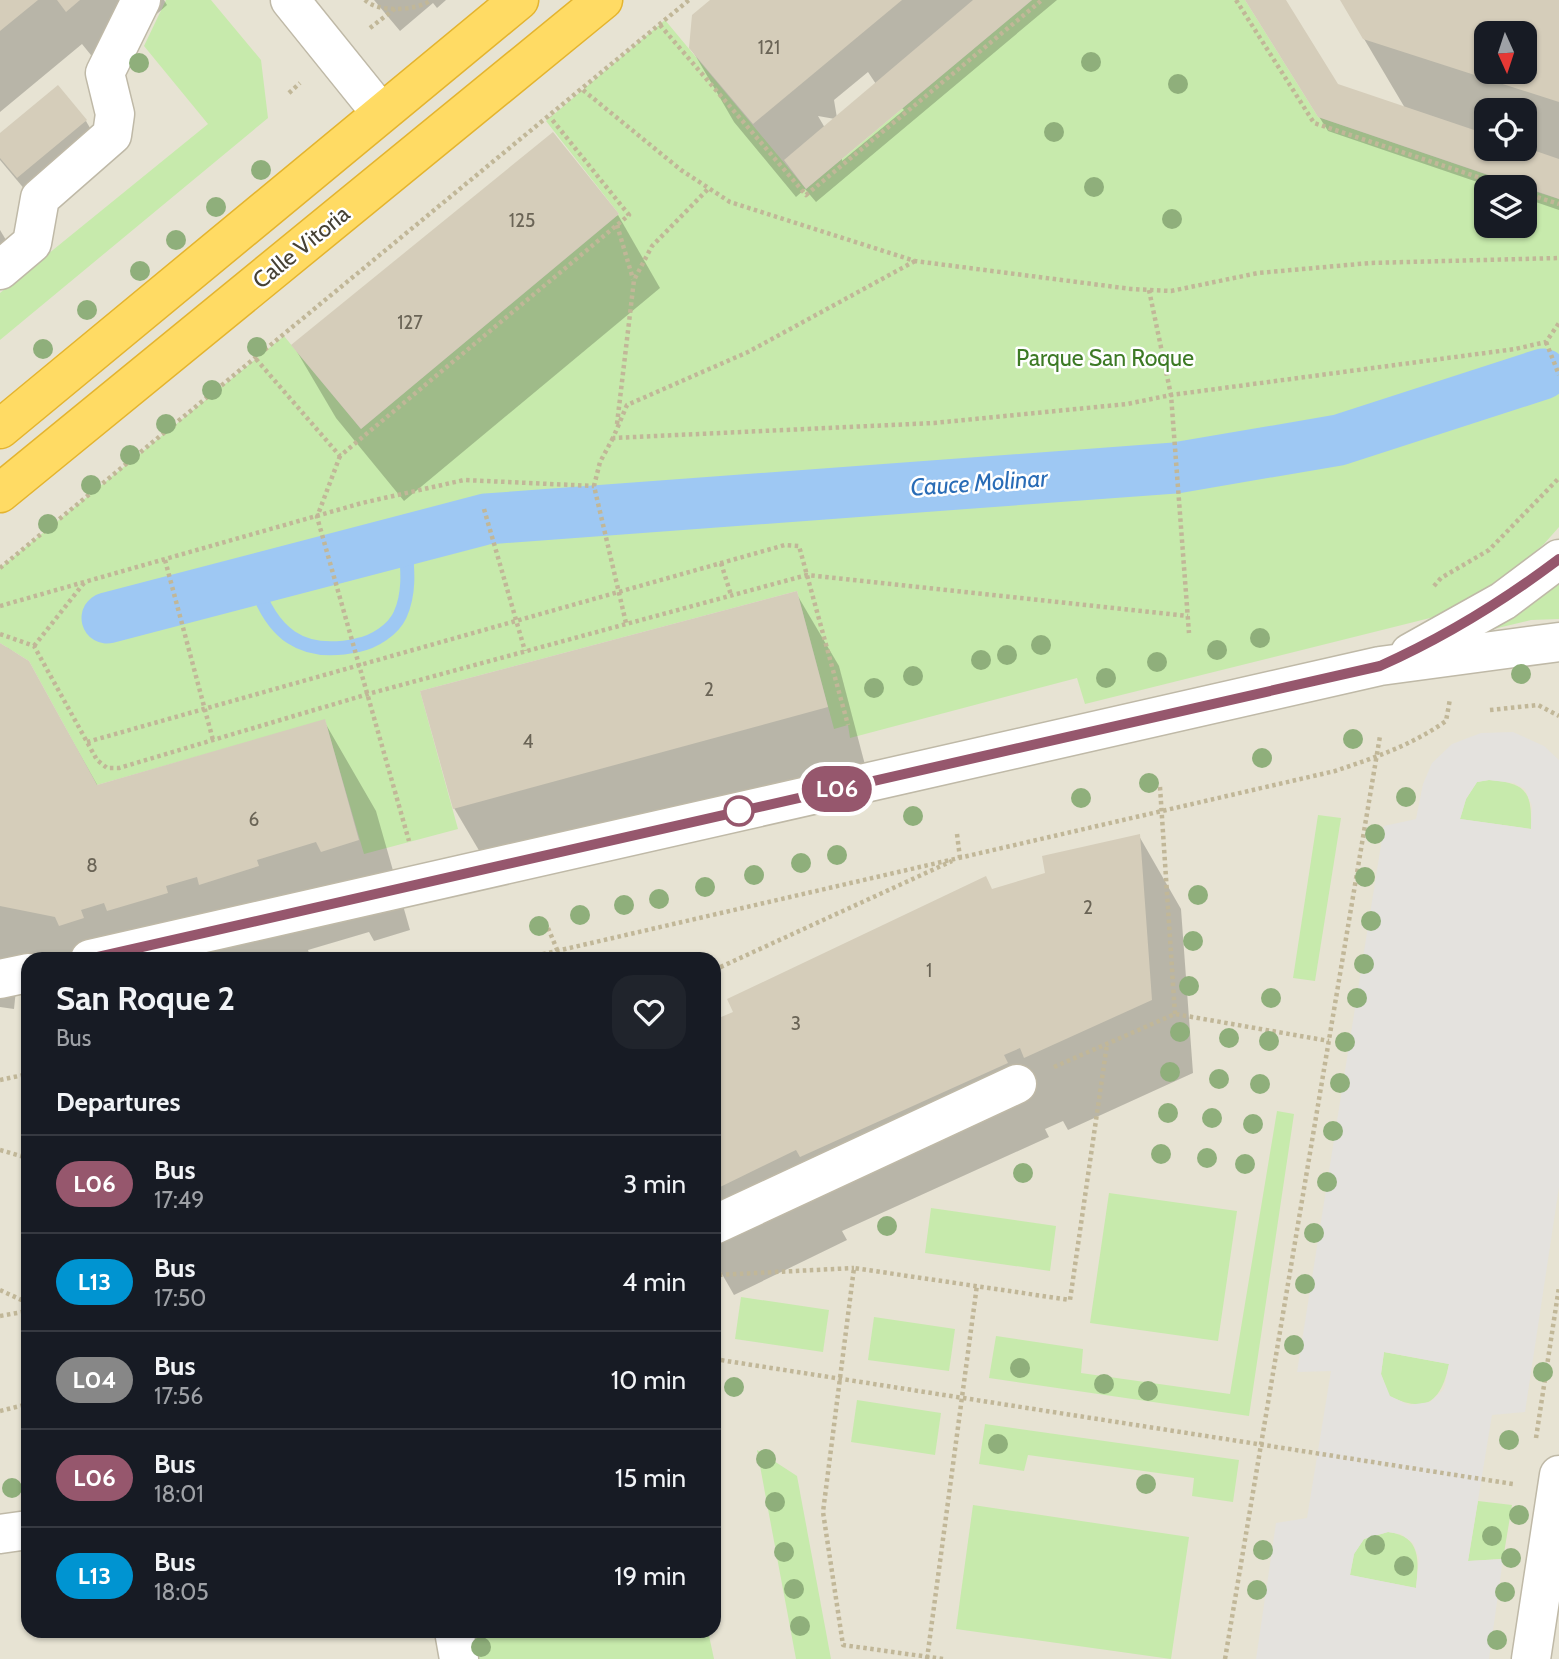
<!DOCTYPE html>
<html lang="en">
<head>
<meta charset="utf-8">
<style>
  :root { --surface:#171b24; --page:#20242c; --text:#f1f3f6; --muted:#9ea1a6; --line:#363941 }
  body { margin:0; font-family:Cabin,sans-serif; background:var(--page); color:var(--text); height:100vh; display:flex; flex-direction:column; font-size:26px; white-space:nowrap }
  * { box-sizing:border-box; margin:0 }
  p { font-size:23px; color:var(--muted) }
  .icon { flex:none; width:38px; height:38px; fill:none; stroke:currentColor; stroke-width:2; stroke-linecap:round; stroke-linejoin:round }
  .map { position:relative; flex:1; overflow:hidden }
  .details { position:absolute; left:21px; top:952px; width:700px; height:686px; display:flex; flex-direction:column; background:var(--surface); border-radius:21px; box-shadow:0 2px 5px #0004 }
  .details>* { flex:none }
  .badge { padding:0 14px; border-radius:23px; font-size:24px; line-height:46px }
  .needle { width:46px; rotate:177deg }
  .controls { position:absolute; left:1474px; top:21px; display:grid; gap:14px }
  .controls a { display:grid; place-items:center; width:63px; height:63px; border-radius:14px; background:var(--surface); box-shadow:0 2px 5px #0004; font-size:35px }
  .map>.badge { position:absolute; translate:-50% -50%; box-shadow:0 0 0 4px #fff }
  h2 { padding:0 35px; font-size:26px; line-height:63px }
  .round { display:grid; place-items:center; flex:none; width:74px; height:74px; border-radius:21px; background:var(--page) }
  .overview { display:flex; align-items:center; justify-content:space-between; height:119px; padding:0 35px }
  h1 { font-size:33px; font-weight:800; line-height:52px }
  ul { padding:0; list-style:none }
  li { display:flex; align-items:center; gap:21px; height:98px; padding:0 35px; border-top:2px solid var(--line) }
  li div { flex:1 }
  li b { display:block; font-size:26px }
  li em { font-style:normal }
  li .badge { min-width:77px; font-weight:700; text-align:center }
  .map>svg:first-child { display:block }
  .residential { fill:#e7e3d3; fill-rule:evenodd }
  .green { fill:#c7eaac }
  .parking { fill:#e4e2de; fill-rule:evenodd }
  .shadow { fill:#0003; fill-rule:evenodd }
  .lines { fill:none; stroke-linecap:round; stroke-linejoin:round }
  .stream { stroke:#9ec8f3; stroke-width:14 }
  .canal { stroke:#9ec8f3; stroke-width:51 }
  .building { fill:#d5cdba; fill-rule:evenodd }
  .minor-casing { stroke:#bfb9a7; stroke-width:41 }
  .highway-casing { stroke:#e4b42f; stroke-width:41 }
  .path { stroke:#c1b798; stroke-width:4.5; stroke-dasharray:3.5 3.5; stroke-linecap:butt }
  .minor { stroke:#fff; stroke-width:38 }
  .highway { stroke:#ffdb64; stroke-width:38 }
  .tree { fill:#8faf7b }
  .line-casing { stroke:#fff; stroke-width:16 }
  .line { stroke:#96576d; stroke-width:10 }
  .stop-dot { fill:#fff; stroke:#96576d; stroke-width:3.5 }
  .labels { text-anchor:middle; stroke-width:5; stroke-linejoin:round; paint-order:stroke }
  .number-label { font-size:19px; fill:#6a6456 }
  .street-label { font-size:23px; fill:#464134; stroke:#fff }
  .park-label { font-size:23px; fill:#3d7a25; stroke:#fff }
  .water-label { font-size:24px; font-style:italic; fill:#296cb6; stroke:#fff }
</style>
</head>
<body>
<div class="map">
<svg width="1559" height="1659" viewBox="0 0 1559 1659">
  <rect width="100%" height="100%" fill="#f3f0e5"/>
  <path class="residential" d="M 0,0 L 1559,0 L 1559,1659 L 0,1659 ZM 1486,33 L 1524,33 L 1524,72 L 1486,72 ZM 1486,110 L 1524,110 L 1524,149 L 1486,149 ZM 1486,187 L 1524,187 L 1524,226 L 1486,226 ZM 28,959 L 714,959 L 714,1631 L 28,1631 Z"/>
  <g class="green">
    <polygon points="166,0 211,0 261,60 268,118 0,340 0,293 208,124 144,46"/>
    <polygon points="1032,0 1245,0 1318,117 1523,187 1486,187 1486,226 1524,226 1524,188 1559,199 1559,527 1544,544 1500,582 1446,614 1085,704 1077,678 850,738 848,725 834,729 797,591 420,691 458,829 364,854 325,720 97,785 29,661 0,643 0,568 284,336 361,429 619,214 546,121 665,20 806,189"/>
    <polygon points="1559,578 1559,619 1531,620 1481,632"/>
    <path d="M 1489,780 C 1527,783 1532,792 1531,829 L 1460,819 L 1466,799 L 1477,782 Z"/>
    <polygon points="1318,815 1341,818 1315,981 1293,978"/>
    <polygon points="1277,1111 1294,1114 1249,1416 989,1378 996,1336 1083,1349 1081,1373 1230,1394"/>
    <polygon points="1109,1193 1237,1211 1218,1341 1090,1323"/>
    <polygon points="931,1208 1056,1226 1050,1271 925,1253"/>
    <polygon points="741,1297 829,1310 823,1352 735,1339"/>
    <polygon points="874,1317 955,1329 949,1371 868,1360"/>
    <path d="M 1384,1352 L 1449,1364 C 1441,1402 1426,1414 1389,1396 L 1381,1374 Z"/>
    <polygon points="857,1400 941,1413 935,1455 851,1442"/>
    <polygon points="985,1424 1239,1460 1233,1502 1192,1496 1194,1478 1028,1455 1024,1471 979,1464"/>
    <polygon points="757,1450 797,1476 831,1659 796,1659"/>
    <polygon points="1478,1501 1512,1505 1503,1559 1468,1561"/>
    <polygon points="973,1505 1189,1537 1171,1659 956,1629"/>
    <path d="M 1388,1532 C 1421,1536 1419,1560 1416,1588 L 1350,1575 L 1354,1554 L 1364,1539 Z"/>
    <polygon points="471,1631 708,1631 714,1659 477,1659"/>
  </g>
  <path class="parking" d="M 1513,732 L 1544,746 L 1559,760 L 1559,1187 L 1525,1412 L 1492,1415 L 1468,1561 L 1503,1559 L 1489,1659 L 1256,1659 L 1276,1523 L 1307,1518 L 1331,1371 L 1297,1372 L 1384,826 L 1416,819 L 1423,784 L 1432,763 L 1452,744 L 1481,733 ZM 1489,780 L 1514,783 L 1525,789 L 1532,806 L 1531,829 L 1460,819 L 1466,799 L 1477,782 ZM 1384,1352 L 1449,1364 L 1444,1389 L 1430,1402 L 1409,1405 L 1390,1396 L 1381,1374 ZM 1388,1532 L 1401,1534 L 1413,1543 L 1419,1558 L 1416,1588 L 1350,1575 L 1354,1554 L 1364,1539 Z"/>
  <g class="shadow">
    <polygon points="0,0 164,0 167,5 99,65 82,44 0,112"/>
    <polygon points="374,0 446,0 437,8 433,3 400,31"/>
    <path d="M 713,0 L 1057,0 L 816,202 L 805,189 L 796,197 L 734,122 L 691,48 ZM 868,72 L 876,84 L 837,118 L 834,100 ZM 901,107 L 904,110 L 842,161 L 842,157 ZM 818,116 L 835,119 L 825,128 Z"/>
    <path d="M 1246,0 L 1284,0 L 1337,86 L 1405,108 L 1341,0 L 1559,0 L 1559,210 L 1524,198 L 1524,187 L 1492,187 L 1328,131 ZM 1486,33 L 1524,33 L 1524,72 L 1486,72 ZM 1486,110 L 1524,110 L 1524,149 L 1486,149 Z"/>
    <polygon points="86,121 94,135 26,191 0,160 0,136"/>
    <polygon points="618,215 660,288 404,501 336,418 293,345"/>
    <polygon points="0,230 6,240 0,246"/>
    <polygon points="796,593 839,666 869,780 497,881 454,808"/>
    <polygon points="0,646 8,648 28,662 99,788 324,721 376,811 410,930 374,941 369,932 308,950 310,956 301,959 28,959 16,990 14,1009 0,1007"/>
    <polygon points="1139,836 1181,909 1193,1073 1068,1130 1063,1121 1045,1129 1049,1137 842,1231 847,1240 734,1295 714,1260 714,1022 992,891 1047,874"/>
  </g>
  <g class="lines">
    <path class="stream" d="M 254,580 C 271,633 301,658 358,645 C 374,642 393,630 400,615 C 411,591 407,565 405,540"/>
    <polyline class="canal" points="107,618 486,519 1175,468 1339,440 1543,374"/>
  </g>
  <g class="building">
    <polygon points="0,0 38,0 0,31"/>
    <polygon points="57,0 80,0 66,12"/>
    <polygon points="710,0 902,0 753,124 689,48 692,15"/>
    <polygon points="973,0 1032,0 806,189 784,160"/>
    <polygon points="1245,0 1286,0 1338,84 1486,134 1486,149 1524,147 1559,159 1559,199 1318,117"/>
    <path d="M 1340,0 L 1559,0 L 1559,102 L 1363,39 ZM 1486,33 L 1524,33 L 1524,72 L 1486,72 Z"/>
    <polygon points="58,85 87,120 17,178 0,158 0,133"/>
    <polygon points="553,132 619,214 361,429 291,345"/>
    <polygon points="797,591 828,707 453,809 420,691"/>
    <polygon points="0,643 29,661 97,785 325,719 359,840 321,852 316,842 257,860 259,866 199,885 197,877 166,886 168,893 107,911 104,903 81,910 84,918 59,926 55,917 0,906"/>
    <polygon points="1140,834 1152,1000 1024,1058 1020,1048 1004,1055 1008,1063 800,1157 796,1150 714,1190 714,1020 733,1012 727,999 986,876 992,889 1045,873 1042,856"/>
  </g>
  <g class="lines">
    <g class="minor-casing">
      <g id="minor">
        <polyline points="290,0 381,113"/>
        <polyline points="0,270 32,243 40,198 112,135 115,114 105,73 141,0"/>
        <polyline points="1410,653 1503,601 1559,559"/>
        <polyline points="90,959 1380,666 1559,642"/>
        <polyline points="0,979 28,973"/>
        <polyline points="714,1225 1017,1084"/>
        <polyline points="0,1534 28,1530"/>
        <polyline points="454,1631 459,1659"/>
        <polyline points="1531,1659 1559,1475"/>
      </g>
    </g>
    <g class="highway-casing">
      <g id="highway">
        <polyline points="0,429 519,0"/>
        <polyline points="0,493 603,0"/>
      </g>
    </g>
    <g class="path">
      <path d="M 365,0 C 378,13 417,11 431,0"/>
      <polyline points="1236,0 1314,123 1508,187"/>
      <polyline points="660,25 806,195 1042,0"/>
      <polyline points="370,28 397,7"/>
      <polyline points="583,90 681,170 730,202 915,261 1131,289 1171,291 1258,273 1370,263 1559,258"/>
      <polyline points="289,93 300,83"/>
      <polyline points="1524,193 1559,204"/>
      <polyline points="617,225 633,279"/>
      <polyline points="915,261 748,352 627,405 613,438 934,423 1127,404 1171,395 1515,349 1546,342 1559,323"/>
      <polyline points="1149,290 1171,395 1189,633"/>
      <polyline points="1546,342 1559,375"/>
      <polyline points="256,359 340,456 629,215 550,117"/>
      <polyline points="617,424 634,280 652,246 709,188"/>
      <polyline points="613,438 600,462 594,486 626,623"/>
      <polyline points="340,456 317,517 409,841"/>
      <polyline points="484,509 525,651"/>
      <polyline points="165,560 213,740"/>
      <polyline points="721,563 731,595"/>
      <polyline points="0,568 689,0"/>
      <polyline points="1434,586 1441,578 1489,550 1559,478"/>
      <polyline points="0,606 362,503 464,480 594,486"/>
      <polyline points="0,634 34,646 97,760 107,768 119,768 368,694 807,575 1188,616"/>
      <polyline points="34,646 84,583"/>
      <polyline points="1490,710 1538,705 1559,716"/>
      <polyline points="87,742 785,545 799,546 848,725"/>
      <polyline points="1160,787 1175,1014"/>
      <polyline points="957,834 960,858"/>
      <polyline points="548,928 561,959"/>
      <path d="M 522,959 L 1335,771 C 1374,758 1412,745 1446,721 L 1450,699"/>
      <polyline points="714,970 952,861"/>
      <polyline points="1054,1067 1175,1014 1329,1041"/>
      <polyline points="0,1080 28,1074"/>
      <polyline points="0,1150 28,1158"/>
      <polyline points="0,1290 28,1303"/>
      <polyline points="0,1316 28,1311"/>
      <polyline points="714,1322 717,1275 854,1268"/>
      <polyline points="714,1359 1513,1484"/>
      <polyline points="0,1411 28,1404"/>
      <polyline points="1536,1438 1559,1287"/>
      <polyline points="927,1659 977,1285"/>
      <polyline points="943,1659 843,1645 823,1512 854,1268 1070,1300 1107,1044"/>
      <polyline points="1225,1659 1380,736"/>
    </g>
    <use href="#minor" class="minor"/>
    <use href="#highway" class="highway"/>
  </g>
  <g class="tree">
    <circle cx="1091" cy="62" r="10"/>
    <circle cx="139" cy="63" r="10"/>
    <circle cx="1178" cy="84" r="10"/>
    <circle cx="1054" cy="132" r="10"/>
    <circle cx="261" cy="170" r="10"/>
    <circle cx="1094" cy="187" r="10"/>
    <circle cx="216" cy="207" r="10"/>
    <circle cx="1172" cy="219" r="10"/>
    <circle cx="176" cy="240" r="10"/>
    <circle cx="140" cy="271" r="10"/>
    <circle cx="87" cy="310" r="10"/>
    <circle cx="257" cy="347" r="10"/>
    <circle cx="43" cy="349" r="10"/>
    <circle cx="212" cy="390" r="10"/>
    <circle cx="166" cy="424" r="10"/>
    <circle cx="130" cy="455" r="10"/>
    <circle cx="91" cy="485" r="10"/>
    <circle cx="48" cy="524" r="10"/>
    <circle cx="1260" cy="638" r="10"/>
    <circle cx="1041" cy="645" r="10"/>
    <circle cx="1217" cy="650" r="10"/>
    <circle cx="1007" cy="655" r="10"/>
    <circle cx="981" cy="660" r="10"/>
    <circle cx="1157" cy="662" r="10"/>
    <circle cx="1521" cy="674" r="10"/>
    <circle cx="913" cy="676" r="10"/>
    <circle cx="1106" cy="678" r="10"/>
    <circle cx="874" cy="688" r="10"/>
    <circle cx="1353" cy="739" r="10"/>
    <circle cx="1262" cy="758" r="10"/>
    <circle cx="1149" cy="783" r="10"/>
    <circle cx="1406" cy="797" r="10"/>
    <circle cx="1081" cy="798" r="10"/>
    <circle cx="913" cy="816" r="10"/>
    <circle cx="1375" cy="834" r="10"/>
    <circle cx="837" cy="855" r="10"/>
    <circle cx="801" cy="863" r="10"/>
    <circle cx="754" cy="875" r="10"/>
    <circle cx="1365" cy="877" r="10"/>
    <circle cx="705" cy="887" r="10"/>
    <circle cx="1198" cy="895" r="10"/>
    <circle cx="659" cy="899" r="10"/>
    <circle cx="624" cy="905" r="10"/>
    <circle cx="580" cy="915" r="10"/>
    <circle cx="1371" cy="921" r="10"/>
    <circle cx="539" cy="926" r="10"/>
    <circle cx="1193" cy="941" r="10"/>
    <circle cx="1364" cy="964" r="10"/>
    <circle cx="1189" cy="986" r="10"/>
    <circle cx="1271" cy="998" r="10"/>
    <circle cx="1357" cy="998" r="10"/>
    <circle cx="1180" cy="1032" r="10"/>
    <circle cx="1229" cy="1038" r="10"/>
    <circle cx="1269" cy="1041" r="10"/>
    <circle cx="1345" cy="1042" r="10"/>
    <circle cx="1170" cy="1072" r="10"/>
    <circle cx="1219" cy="1079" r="10"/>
    <circle cx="1340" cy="1083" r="10"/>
    <circle cx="1260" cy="1084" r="10"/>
    <circle cx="1168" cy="1113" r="10"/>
    <circle cx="1212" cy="1118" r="10"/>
    <circle cx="1253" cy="1124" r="10"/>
    <circle cx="1333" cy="1131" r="10"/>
    <circle cx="1161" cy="1154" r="10"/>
    <circle cx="1207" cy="1158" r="10"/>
    <circle cx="1245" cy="1164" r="10"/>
    <circle cx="1023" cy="1173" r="10"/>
    <circle cx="1327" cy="1182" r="10"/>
    <circle cx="887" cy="1226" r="10"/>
    <circle cx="1314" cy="1233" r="10"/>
    <circle cx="1305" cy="1284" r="10"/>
    <circle cx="1294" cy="1345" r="10"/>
    <circle cx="1020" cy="1368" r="10"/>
    <circle cx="1543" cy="1372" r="10"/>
    <circle cx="1104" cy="1384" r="10"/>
    <circle cx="734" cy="1387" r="10"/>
    <circle cx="1148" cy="1391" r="10"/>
    <circle cx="1509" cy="1440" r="10"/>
    <circle cx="998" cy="1444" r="10"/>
    <circle cx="766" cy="1459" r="10"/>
    <circle cx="1146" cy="1484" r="10"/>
    <circle cx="12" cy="1488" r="10"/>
    <circle cx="775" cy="1502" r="10"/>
    <circle cx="1519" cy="1515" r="10"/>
    <circle cx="1492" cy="1536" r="10"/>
    <circle cx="1375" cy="1545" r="10"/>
    <circle cx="1263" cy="1550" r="10"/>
    <circle cx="784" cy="1552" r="10"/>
    <circle cx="1511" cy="1558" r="10"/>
    <circle cx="1404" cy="1566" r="10"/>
    <circle cx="794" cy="1589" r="10"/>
    <circle cx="1257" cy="1590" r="10"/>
    <circle cx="1505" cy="1592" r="10"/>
    <circle cx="800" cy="1626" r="10"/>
    <circle cx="1497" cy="1640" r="10"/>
    <circle cx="481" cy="1647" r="10"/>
  </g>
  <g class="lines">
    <g class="line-casing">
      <path id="line" d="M 89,959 L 1380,666 C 1445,637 1502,602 1559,559"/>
    </g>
    <use href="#line" class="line"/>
  </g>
  <circle class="stop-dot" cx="739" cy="811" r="14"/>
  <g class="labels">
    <g class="number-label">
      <text x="769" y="54">121</text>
      <text x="522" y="227">125</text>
      <text x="410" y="329">127</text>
      <text x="709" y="696">2</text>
      <text x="528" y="748">4</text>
      <text x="254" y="826">6</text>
      <text x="92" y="872">8</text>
      <text x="1088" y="914">2</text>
      <text x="929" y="977">1</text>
      <text x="796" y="1030">3</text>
    </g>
    <g class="street-label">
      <text transform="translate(301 247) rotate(-39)" y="8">Calle Vitoria</text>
    </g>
    <g class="park-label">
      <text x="1105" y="366">Parque San Roque</text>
    </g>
    <g class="water-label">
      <text transform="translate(979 483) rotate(-4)" y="8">Cauce Molinar</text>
    </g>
  </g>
</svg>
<div class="controls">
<a><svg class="needle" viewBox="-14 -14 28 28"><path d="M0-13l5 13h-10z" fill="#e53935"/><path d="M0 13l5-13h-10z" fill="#9ea1a6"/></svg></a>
<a><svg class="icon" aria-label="locate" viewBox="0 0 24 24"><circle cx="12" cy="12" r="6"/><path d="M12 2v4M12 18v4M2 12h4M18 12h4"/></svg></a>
<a><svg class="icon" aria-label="layers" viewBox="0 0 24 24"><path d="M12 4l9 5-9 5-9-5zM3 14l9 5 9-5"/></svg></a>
</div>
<b class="badge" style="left:837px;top:789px;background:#96576d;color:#fff">L06</b>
<section class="details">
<div class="overview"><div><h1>San Roque 2</h1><p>Bus</p></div><a class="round"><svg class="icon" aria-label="heart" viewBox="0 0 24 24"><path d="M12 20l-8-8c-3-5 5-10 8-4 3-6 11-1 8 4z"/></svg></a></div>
<h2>Departures</h2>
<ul>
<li><span class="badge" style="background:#96576d;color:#fff">L06</span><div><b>Bus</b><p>17:49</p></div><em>3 min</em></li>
<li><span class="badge" style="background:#0094d1;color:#fff">L13</span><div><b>Bus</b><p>17:50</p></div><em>4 min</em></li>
<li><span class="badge" style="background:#878787;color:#fff">L04</span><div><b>Bus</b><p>17:56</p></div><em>10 min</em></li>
<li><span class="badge" style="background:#96576d;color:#fff">L06</span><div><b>Bus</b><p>18:01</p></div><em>15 min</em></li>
<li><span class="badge" style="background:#0094d1;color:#fff">L13</span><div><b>Bus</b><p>18:05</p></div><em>19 min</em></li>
</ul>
</section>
</div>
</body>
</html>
